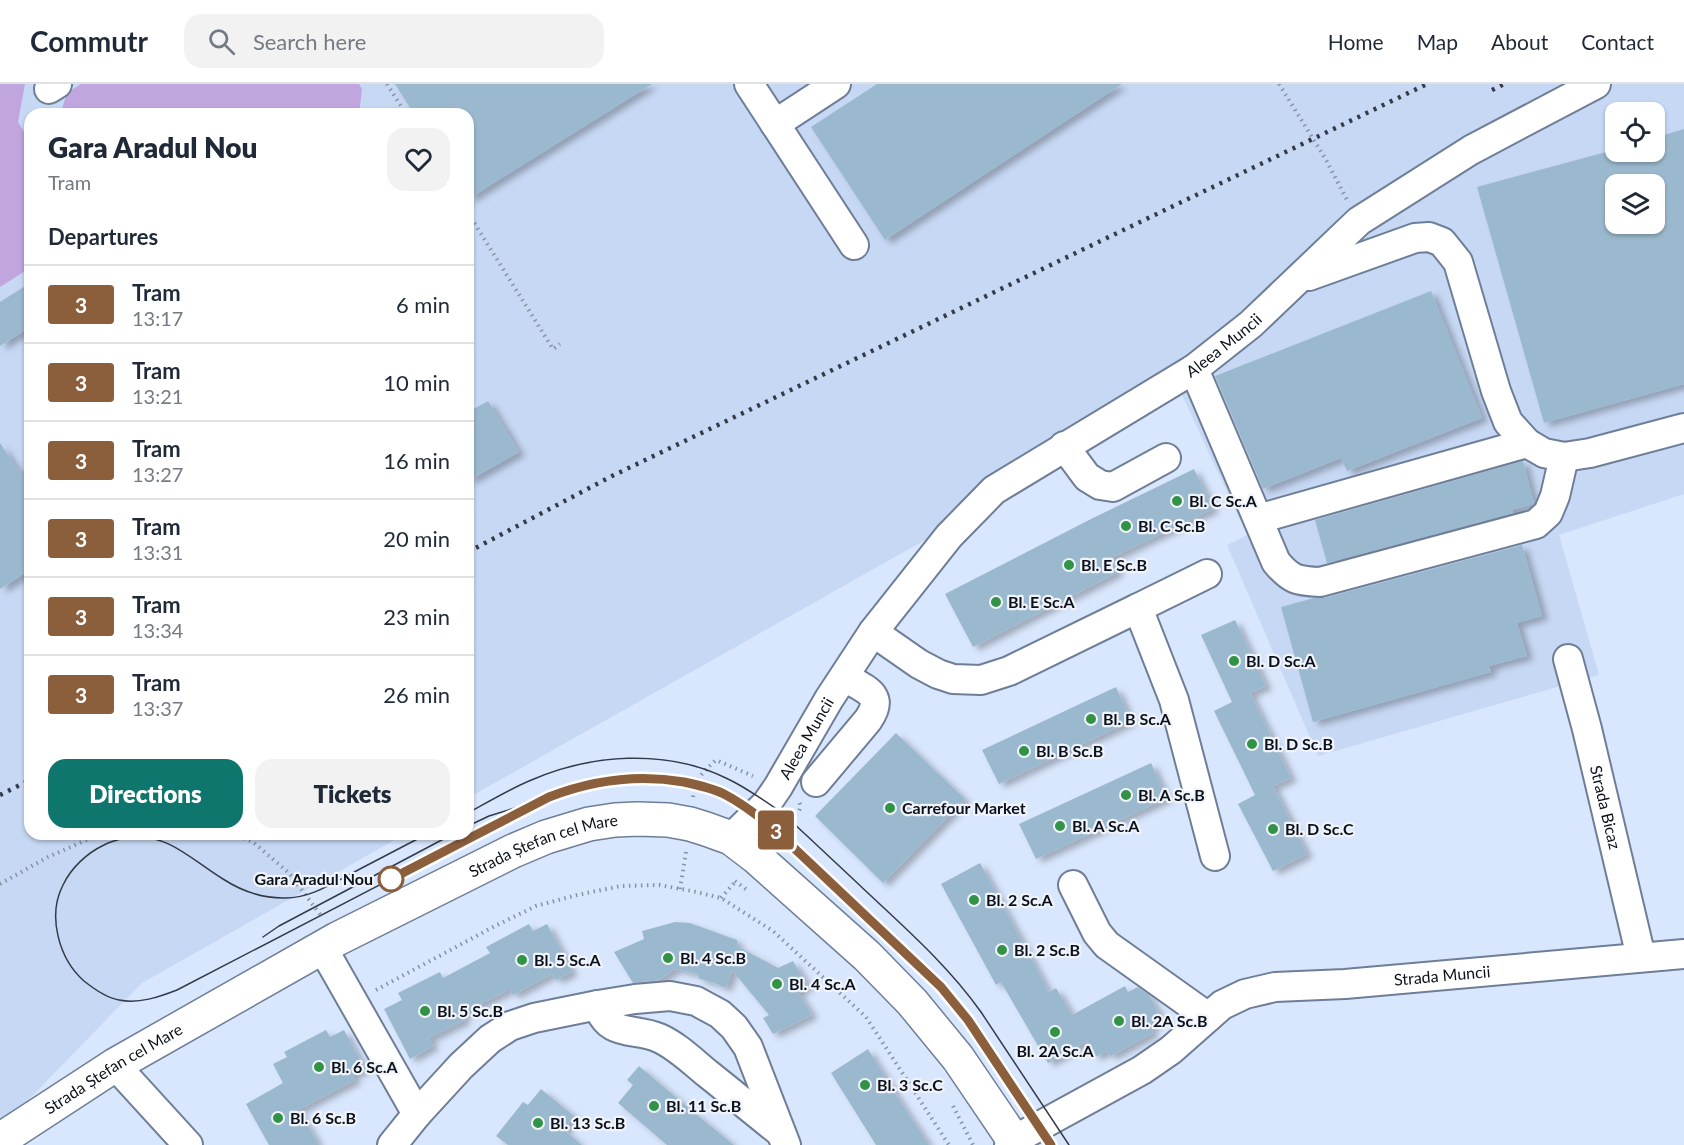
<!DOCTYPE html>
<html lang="en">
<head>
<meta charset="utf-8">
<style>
  :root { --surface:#fff; --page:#f2f2f3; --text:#1f2937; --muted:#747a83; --line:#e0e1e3; --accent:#0f766e }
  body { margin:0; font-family:Lato,sans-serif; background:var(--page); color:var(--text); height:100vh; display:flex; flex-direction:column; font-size:22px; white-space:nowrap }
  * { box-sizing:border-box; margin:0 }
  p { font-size:20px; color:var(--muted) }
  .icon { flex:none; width:33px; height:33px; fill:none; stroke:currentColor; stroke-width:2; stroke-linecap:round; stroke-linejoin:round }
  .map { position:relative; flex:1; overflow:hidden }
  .details { position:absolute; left:24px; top:24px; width:450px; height:732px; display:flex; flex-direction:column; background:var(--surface); border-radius:18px; box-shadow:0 2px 4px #0004 }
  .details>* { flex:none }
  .badge { padding:0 12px; border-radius:4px; font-size:21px; line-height:39px }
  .controls { position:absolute; left:1605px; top:18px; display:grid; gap:12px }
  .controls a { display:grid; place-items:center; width:60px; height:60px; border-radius:12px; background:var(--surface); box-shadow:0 2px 4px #0004; font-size:30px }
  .map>.badge { position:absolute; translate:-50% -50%; box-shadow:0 0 0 3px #fff }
  h2 { padding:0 24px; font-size:22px; line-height:54px }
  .round { display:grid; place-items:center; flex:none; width:63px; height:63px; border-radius:18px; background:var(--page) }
  .headline { display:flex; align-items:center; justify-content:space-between; height:102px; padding:0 24px }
  h1 { font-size:28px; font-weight:800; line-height:45px }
  .button { display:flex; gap:12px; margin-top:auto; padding:12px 24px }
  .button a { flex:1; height:69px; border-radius:18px; background:var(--accent); color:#fff; font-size:24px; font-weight:800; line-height:69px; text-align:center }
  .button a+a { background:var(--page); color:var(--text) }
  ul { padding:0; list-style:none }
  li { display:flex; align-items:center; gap:18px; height:78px; padding:0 24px; border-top:2px solid var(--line) }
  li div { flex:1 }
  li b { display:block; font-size:22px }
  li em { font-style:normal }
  li .badge { min-width:66px; font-weight:700; text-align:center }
  header { display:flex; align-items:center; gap:36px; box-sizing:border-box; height:84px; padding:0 30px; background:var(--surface); border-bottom:2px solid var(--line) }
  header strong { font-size:28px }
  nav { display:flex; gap:33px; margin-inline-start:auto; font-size:21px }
  .search { width:420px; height:54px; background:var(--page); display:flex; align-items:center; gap:15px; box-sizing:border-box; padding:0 21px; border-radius:18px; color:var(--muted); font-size:22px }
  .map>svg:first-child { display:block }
  .built { fill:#c7d8f4; fill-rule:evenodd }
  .green { fill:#c0a5de }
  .building { fill:#9bb9ce; fill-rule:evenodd; filter:url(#shadow) }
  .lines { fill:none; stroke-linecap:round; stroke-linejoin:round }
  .minor-casing { stroke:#6e7e98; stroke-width:32 }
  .major-casing { stroke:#6e7e98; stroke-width:36 }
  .path { stroke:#8792a3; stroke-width:4; stroke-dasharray:1.5 4.5; stroke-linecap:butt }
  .minor { stroke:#fff; stroke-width:28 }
  .major { stroke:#fff; stroke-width:33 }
  .tram { stroke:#343b47; stroke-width:1.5 }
  .rail { stroke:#343b47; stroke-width:4.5; stroke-dasharray:3 6; stroke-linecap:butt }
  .line-casing { stroke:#fff; stroke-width:14 }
  .line { stroke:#8b5e3c; stroke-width:9 }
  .poi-dot { fill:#329245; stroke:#f0f3f9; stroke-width:2 }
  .stop-dot { fill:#fff; stroke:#8b5e3c; stroke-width:3 }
  .labels { text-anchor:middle; stroke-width:4.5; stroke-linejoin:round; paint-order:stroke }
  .street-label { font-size:16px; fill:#0b111a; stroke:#f0f3f9 }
  .poi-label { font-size:16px; font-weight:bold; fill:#0b111a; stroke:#f0f3f9; text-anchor:start }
  .stop-label { font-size:16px; font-weight:bold; fill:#0b111a; stroke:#f0f3f9; text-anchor:end }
</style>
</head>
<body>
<header>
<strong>Commutr</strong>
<div class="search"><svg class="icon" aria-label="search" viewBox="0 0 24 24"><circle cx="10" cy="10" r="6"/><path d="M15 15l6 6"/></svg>Search here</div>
<nav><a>Home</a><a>Map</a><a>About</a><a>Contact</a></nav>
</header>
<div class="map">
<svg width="1684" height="1061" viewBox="0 0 1684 1061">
  <defs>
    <filter id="shadow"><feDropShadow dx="6" dy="4" stdDeviation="3" flood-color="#0004"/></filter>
  </defs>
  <rect width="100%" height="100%" fill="#d9e7fe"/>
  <path class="built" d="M 0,0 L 1684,0 L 1684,410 L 1559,451 L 1599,591 L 1318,672 L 1227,461 L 1247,451 L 1182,311 L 468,714 L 468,30 L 30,30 L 30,750 L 405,750 L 142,899 L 0,1045 ZM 1616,28 L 1654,28 L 1654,68 L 1616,68 ZM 1616,100 L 1654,100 L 1654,140 L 1616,140 Z"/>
  <g class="green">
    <polygon points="0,0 25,0 18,38 30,58 30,80 27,84 30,89 30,184 0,203"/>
    <polygon points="81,0 359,0 362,5 359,30 65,30 62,25 67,9"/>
  </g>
  <g class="building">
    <polygon points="395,0 652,0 468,115 468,30 414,30"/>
    <polygon points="877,0 1122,0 885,156 811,43"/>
    <path d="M 1684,45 L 1684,300 L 1544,339 L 1477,103 L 1606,68 L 1654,68 L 1654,54 ZM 1616,100 L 1654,100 L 1654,140 L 1616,140 Z"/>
    <polygon points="30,199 30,243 0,262 0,218"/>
    <polygon points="1431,207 1482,334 1347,387 1341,374 1263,405 1215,292"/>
    <polygon points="488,317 519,368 468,397 468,328"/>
    <polygon points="0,359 20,389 30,383 30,486 0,505"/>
    <polygon points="1523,377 1534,420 1512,426 1513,429 1327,479 1315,436"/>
    <polygon points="1194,385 1213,425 1111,474 1118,488 973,563 945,510 1091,435"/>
    <polygon points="1522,461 1542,532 1517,539 1527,572 1489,582 1491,588 1313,638 1281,523 1314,514 1324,514"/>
    <polygon points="1235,536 1266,602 1250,609 1291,694 1273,702 1307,770 1273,787 1238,720 1255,711 1214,627 1232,618 1201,551"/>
    <polygon points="1116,603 1131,637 999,700 982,666"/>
    <polygon points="896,649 965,715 883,799 815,732"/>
    <polygon points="1151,679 1167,714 1036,775 1019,740"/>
    <polygon points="980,779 1049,908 1056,904 1072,931 1125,902 1128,908 1138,903 1149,911 1162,936 1150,942 1153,949 1111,972 1107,967 1095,973 1087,957 1048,979 1001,898 996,901 941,800"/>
    <polygon points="675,838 690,839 737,856 737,862 778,884 793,877 808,902 798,908 812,931 773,950 763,934 769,931 732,886 726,904 712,898 699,895 698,890 675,885 659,896 633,899 614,868 644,855 642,847"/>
    <polygon points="529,840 533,847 547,840 572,888 556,896 552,890 513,911 510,905 462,930 465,936 429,954 433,962 410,975 384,925 402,916 398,909 440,888 443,894 490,869 486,863"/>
    <polygon points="326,946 330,953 344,946 365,985 352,991 355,996 298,1026 319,1061 269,1061 246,1020 283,999 273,980 287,973 284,968"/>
    <polygon points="868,965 898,1014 929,1061 876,1061 831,989"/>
    <polygon points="639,982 690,1025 734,1061 667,1061 618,1019 633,1001 627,996"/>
    <polygon points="541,1005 574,1032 564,1046 582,1061 508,1061 496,1052 523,1018 528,1021"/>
  </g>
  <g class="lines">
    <g class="minor-casing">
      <g id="minor">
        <polyline points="749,0 854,161"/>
        <polyline points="49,5 57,0"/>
        <polyline points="775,40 836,0"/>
        <polyline points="1309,192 1415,154 1429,153 1442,158 1458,178 1496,307 1508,338 1527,359 1544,369 1564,373 1590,369 1684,344"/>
        <path d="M 1194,285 L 1276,478 C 1291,496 1297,497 1320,498 L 1536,440 L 1548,429 L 1555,412 L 1564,373"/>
        <polyline points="1064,362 1087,393 1100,401 1113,403 1166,374"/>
        <polyline points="1258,435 1527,359"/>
        <polyline points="1138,524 1207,490"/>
        <polyline points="873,548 919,580 938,590 953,595 981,596 1009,587 1138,524 1174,616 1215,772"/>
        <path id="s1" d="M 1568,575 L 1587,645 L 1641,873"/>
        <path d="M 816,698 L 868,636 C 886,610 865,606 845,593"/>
        <path id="s2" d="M 731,754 L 767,719 L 778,703 L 829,615 L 873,548 L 949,452 L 994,406 L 1194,285 L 1251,240 L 1359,137 L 1471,66 L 1596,0"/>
        <polyline points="1073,801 1097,849 1107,861 1208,933"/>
        <polyline points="322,863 417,1030"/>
        <path d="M 598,921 C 608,954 634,943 659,954 C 677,962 692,977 708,990 C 732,1009 756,1029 780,1048"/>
        <polyline points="115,981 188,1061"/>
        <polyline points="392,1061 417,1030 461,982 490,955 510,942 534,934 598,921 635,915 670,912 696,917 720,930 734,943 748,963 786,1061"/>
        <path id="s3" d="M 1009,1061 L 1014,1056 L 1142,986 L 1171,966 L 1222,921 L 1245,910 L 1275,903 L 1345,900 L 1684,870"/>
      </g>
    </g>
    <g class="major-casing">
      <g id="major">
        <path id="s4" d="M 0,1056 L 115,981 L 337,855 L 513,767 L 546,753 L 589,740 L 615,736 L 638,735 L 668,736 L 690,740 L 706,745 L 731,754 L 756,773 L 867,872 L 912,918 L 958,974 L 1017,1061"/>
      </g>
    </g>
    <g class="path">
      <polyline points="387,0 406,30"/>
      <polyline points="1279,0 1325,74 1347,116"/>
      <polyline points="468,129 553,265 560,260"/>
      <path d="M 693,713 C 695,695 703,688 716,676 L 753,692"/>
      <path d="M 790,734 C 796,730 803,726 799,718"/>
      <polyline points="226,750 246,755 253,758 289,789 322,833"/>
      <polyline points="735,797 747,806"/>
      <polyline points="0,800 48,773 100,750"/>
      <polyline points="680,805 686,768"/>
      <polyline points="721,814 736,797"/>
      <polyline points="376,906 495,842 536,822 577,811 621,802 659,801 692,807 721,814 773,847 866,933 949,1061"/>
      <polyline points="953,1022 973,1061"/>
    </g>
    <use href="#minor" class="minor"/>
    <use href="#major" class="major"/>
    <g class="tram">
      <path d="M 468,729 C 488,718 508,706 529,697 C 590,670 666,664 728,695 C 745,703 762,715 778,726 C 788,733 796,742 805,750 C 821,765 836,779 852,794 C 897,837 945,877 981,928 L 1069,1061"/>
      <polyline points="468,742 489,732 515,724"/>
      <path d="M 427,750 C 404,762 381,774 358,786 C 335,798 310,815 283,814 C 262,814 240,806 223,795 C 193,777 168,749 130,753 C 121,755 113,756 104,761 C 87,769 71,784 63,801 C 47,832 59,875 84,897 C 94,905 107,914 119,916 C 139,920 159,913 177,906 L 549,713 C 621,686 694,685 758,731 C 782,748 803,772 825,792 C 860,826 896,859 931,892 L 950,913 L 968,936 L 1051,1061"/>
      <polyline points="263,853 279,842 453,750"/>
    </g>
    <g class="rail">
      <polyline points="1492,6 1504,0"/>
      <polyline points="468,468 612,392 1427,0"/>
      <polyline points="0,711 30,696"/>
    </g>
  </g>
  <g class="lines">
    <g class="line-casing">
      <path id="line" d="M 391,795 L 549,713 C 593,696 638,690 684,698 C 698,701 712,704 724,710 C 743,720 760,733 776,747 L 941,903 L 968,936 L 1051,1061"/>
    </g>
    <use href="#line" class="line"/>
  </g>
  <g class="poi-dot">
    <circle cx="1177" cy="417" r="6"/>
    <circle cx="1126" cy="442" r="6"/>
    <circle cx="1069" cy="481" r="6"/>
    <circle cx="996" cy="518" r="6"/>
    <circle cx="1234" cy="577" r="6"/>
    <circle cx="1091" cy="635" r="6"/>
    <circle cx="1252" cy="660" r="6"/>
    <circle cx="1024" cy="667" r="6"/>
    <circle cx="1126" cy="711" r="6"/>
    <circle cx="890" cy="724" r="6"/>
    <circle cx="1060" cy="742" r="6"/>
    <circle cx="1273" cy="745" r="6"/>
    <circle cx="974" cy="816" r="6"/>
    <circle cx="1002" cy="866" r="6"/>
    <circle cx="668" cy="874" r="6"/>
    <circle cx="522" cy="876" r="6"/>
    <circle cx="777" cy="900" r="6"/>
    <circle cx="425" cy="927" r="6"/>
    <circle cx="1119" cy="937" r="6"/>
    <circle cx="1055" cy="948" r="6"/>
    <circle cx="319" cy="983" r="6"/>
    <circle cx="865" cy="1001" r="6"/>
    <circle cx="654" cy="1022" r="6"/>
    <circle cx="278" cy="1034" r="6"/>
    <circle cx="538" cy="1039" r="6"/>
  </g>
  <circle class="stop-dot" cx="391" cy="795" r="12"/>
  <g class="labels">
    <g class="street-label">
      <text dy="6" stroke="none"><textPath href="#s2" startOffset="710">Aleea Muncii</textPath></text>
      <text dy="6" stroke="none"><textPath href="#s2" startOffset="126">Aleea Muncii</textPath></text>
      <text dy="6" stroke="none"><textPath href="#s1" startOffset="153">Strada Bicaz</textPath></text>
      <text dy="6" stroke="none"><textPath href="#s4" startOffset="620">Strada Ștefan cel Mare</textPath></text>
      <text dy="6" stroke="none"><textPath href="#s3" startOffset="480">Strada Muncii</textPath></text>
      <text dy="6" stroke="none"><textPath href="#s4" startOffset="134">Strada Ștefan cel Mare</textPath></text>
    </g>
    <g class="poi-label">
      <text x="1189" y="423">Bl. C Sc.A</text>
      <text x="1138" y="448">Bl. C Sc.B</text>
      <text x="1081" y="487">Bl. E Sc.B</text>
      <text x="1008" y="524">Bl. E Sc.A</text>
      <text x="1246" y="583">Bl. D Sc.A</text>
      <text x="1103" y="641">Bl. B Sc.A</text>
      <text x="1264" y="666">Bl. D Sc.B</text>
      <text x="1036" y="673">Bl. B Sc.B</text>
      <text x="1138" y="717">Bl. A Sc.B</text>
      <text x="902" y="730">Carrefour Market</text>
      <text x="1072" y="748">Bl. A Sc.A</text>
      <text x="1285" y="751">Bl. D Sc.C</text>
      <text x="986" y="822">Bl. 2 Sc.A</text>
      <text x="1014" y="872">Bl. 2 Sc.B</text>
      <text x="680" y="880">Bl. 4 Sc.B</text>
      <text x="534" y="882">Bl. 5 Sc.A</text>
      <text x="789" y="906">Bl. 4 Sc.A</text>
      <text x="437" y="933">Bl. 5 Sc.B</text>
      <text x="1131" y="943">Bl. 2A Sc.B</text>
      <text x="1055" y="973" text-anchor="middle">Bl. 2A Sc.A</text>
      <text x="331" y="989">Bl. 6 Sc.A</text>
      <text x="877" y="1007">Bl. 3 Sc.C</text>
      <text x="666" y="1028">Bl. 11 Sc.B</text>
      <text x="290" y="1040">Bl. 6 Sc.B</text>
      <text x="550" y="1045">Bl. 13 Sc.B</text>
    </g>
    <g class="stop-label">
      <text x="373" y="801">Gara Aradul Nou</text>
    </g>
  </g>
</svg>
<div class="controls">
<a><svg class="icon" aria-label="locate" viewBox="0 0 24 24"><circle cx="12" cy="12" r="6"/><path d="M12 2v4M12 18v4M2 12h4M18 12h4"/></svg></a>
<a><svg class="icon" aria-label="layers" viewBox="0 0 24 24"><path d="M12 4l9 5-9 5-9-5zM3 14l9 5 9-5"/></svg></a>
</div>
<b class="badge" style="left:776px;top:746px;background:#8b5e3c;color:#fff">3</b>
<section class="details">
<div class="headline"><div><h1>Gara Aradul Nou</h1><p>Tram</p></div><a class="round"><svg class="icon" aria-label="heart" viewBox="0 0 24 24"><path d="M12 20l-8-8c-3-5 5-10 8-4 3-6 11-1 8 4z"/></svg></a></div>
<h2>Departures</h2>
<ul>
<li><span class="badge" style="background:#8b5e3c;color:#fff">3</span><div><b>Tram</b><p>13:17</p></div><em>6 min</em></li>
<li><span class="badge" style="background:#8b5e3c;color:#fff">3</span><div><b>Tram</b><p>13:21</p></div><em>10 min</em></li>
<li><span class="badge" style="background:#8b5e3c;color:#fff">3</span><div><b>Tram</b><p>13:27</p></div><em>16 min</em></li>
<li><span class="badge" style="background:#8b5e3c;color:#fff">3</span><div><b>Tram</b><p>13:31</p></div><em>20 min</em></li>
<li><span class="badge" style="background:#8b5e3c;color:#fff">3</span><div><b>Tram</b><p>13:34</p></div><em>23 min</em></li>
<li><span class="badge" style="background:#8b5e3c;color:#fff">3</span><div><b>Tram</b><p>13:37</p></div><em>26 min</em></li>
</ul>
<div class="button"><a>Directions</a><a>Tickets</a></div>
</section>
</div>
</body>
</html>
